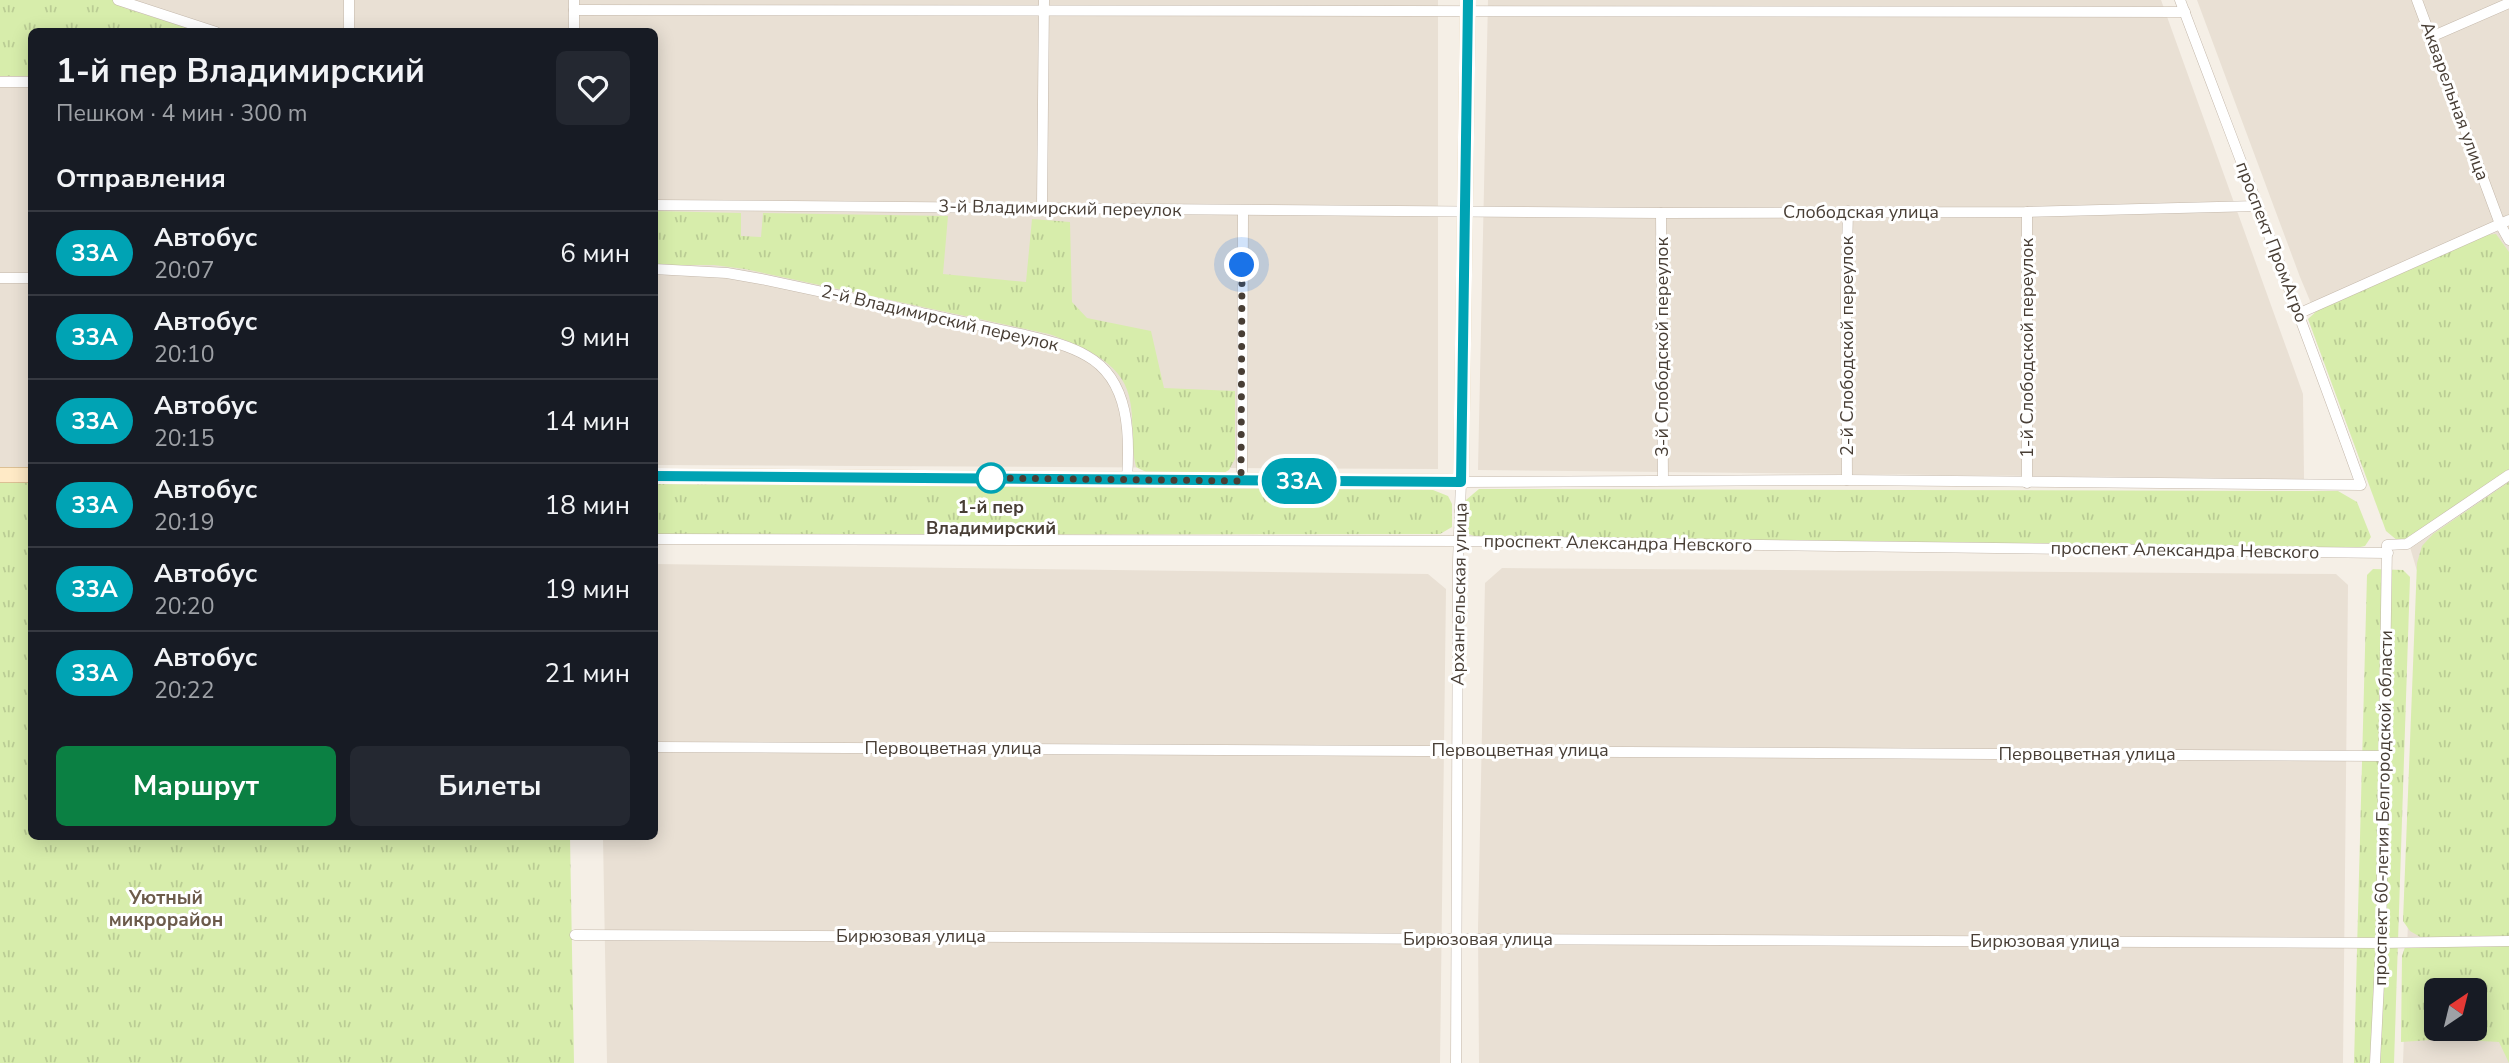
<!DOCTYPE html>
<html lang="ru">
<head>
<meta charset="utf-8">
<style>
  :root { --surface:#171b24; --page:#242831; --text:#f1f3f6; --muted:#9ea1a6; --line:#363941; --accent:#0b8043 }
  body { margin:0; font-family:"Nunito Sans",sans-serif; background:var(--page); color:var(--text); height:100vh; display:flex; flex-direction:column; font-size:26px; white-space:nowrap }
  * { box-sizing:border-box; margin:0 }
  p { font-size:23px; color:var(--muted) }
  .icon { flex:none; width:38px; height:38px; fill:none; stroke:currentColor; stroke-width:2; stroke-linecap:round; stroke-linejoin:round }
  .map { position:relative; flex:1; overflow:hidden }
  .drawer { position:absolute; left:28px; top:28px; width:630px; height:812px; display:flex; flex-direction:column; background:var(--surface); border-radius:10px; box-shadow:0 4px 18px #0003 }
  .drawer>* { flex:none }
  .badge { padding:0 14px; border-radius:23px; font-size:24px; line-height:46px }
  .needle { width:46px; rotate:35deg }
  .fabs { position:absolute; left:2424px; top:978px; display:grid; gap:14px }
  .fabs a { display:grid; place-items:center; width:63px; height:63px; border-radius:10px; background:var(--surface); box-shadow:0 4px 18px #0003; font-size:35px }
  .you { position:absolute; width:35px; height:35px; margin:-18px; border:5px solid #fff; border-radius:50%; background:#1a73e8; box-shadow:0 0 0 10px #1a73e833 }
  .map>.badge { position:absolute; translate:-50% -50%; box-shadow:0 0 0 4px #fff }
  h2 { padding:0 28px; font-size:26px; line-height:63px }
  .round { display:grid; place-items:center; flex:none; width:74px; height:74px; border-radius:10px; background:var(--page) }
  .overview { display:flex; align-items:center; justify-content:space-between; height:119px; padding:0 28px }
  h1 { font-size:33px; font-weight:700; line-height:52px }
  .cta { display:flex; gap:14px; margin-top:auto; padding:14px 28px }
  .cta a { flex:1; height:80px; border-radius:10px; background:var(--accent); color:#fff; font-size:28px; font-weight:700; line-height:80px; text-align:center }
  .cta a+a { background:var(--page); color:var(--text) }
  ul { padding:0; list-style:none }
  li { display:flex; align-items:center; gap:21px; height:84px; padding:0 28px; border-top:2px solid var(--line) }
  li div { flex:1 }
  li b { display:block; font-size:26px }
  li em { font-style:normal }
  li .badge { min-width:77px; font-weight:700; text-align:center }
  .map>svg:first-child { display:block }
  .residential { fill:#e9e0d4; fill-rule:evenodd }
  .grass { fill:url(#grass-tufts); fill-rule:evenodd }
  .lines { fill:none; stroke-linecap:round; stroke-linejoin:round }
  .street-casing { stroke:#c4b8ab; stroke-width:11 }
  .secondary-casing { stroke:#dcc094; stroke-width:16 }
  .street { stroke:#fff; stroke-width:10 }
  .secondary { stroke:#ffeac6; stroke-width:14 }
  .line-casing { stroke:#fff; stroke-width:16 }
  .line { stroke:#00a3b4; stroke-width:10 }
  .walk { stroke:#483e35; stroke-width:7; stroke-dasharray:0 12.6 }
  .stop-dot { fill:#fff; stroke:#00a3b4; stroke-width:3.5 }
  .labels { text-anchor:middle; stroke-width:6; stroke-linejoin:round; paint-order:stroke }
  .street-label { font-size:18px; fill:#483e35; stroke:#fff }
  .stop-label { font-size:18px; font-weight:bold; fill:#483e35; stroke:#fff }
  .neighbourhood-label { font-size:19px; font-weight:bold; fill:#6c5b4b; stroke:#fff }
</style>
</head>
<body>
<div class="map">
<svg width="2509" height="1063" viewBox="0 0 2509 1063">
  <defs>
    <pattern id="grass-tufts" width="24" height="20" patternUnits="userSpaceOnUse" patternTransform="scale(1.75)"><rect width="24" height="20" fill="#d7edab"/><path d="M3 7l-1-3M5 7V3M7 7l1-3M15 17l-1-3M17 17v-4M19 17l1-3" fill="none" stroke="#bacc94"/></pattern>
  </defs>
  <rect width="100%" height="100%" fill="#f5efe6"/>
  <g class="residential">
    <polygon points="0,0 1438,0 1438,469 655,465 654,32 32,32 31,469 0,470"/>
    <polygon points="1488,0 2161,0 2303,394 2304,479 1478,470"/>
    <path d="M 2197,0 L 2509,0 L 2509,1063 L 2403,1063 L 2420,581 L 2402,520 L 2300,277 ZM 2436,990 L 2474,990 L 2474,1029 L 2436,1029 Z"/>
    <polygon points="655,564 1428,574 1446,589 1440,1063 607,1063 603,837 654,836"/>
    <polygon points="1502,568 2336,574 2348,585 2343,1063 1479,1063 1478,929 1485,583"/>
  </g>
  <g class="grass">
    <polygon points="0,0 125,0 124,8 198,31 32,32 31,76 0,76"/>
    <path d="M 654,211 L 741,213 L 741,236 L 761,237 L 763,213 L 948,216 L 943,274 L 1026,282 L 1032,219 L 1070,222 L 1072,302 L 1087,318 L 1151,331 L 1164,388 L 1235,391 L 1235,459 L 1229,470 L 1220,475 L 1146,472 L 1136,467 C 1130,444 1135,419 1129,396 C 1121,361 1079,345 1049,334 L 745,269 L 714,265 L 655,265 Z"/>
    <polygon points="2496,234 2509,252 2509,469 2407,538 2398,541 2386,531 2308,319 2320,308 2486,235"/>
    <polygon points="0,481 31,481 32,836 570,837 574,1063 0,1063"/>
    <polygon points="2509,482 2509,940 2422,938 2410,931 2403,921 2417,563 2422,546 2433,534"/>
    <polygon points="655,484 1433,490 1448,496 1452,504 1452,527 1440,534 655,535"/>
    <polygon points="1479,489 2338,491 2357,502 2371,537 2365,546 2356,548 1474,536 1466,533 1464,527 1466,500"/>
    <polygon points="2373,569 2403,570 2410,577 2394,1063 2354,1063 2367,575"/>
    <path d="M 2412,944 L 2509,946 L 2509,1063 L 2499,1042 L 2446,1039 L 2401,1042 L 2402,956 L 2405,947 ZM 2436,990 L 2474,990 L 2474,1029 L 2436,1029 Z"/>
  </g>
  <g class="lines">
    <g class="street-casing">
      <g id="street">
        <polyline points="118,0 216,32"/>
        <polyline points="349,0 349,32"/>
        <polyline points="2417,0 2500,224 2509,240"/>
        <polyline points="574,10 2185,12"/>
        <polyline points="574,32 574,0"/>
        <polyline points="2431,37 2509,3"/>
        <polyline points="0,82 32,82"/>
        <polyline points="654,205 1661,213 2027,212 2257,206"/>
        <polyline points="1042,206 1044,0"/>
        <polyline points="2027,212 2027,483"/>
        <polyline points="1661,213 1663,480"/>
        <path d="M 654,269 L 727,273 L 761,279 L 1025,335 C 1046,340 1068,345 1087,356 C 1130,380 1130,436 1127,479"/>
        <polyline points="0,278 32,278"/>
        <polyline points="2300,313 2509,220"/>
        <polyline points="1847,480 1846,294 1848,211"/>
        <polyline points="1242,481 1243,211"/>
        <polyline points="654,539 1458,541 2388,553"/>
        <polyline points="654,747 2385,756"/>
        <polyline points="575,935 2381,943 2509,941"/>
        <path d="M 1456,1063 L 1458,562 L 1461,482 L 1847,480 L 2361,485 C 2303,322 2241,162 2180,0"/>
        <polyline points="2375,1063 2381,943 2387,545 2407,544 2509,475"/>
      </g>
    </g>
    <g class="secondary-casing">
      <g id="secondary">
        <polyline points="0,475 32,475"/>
        <polyline points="654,476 1461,482 1468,0"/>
      </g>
    </g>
    <use href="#street" class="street"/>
    <use href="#secondary" class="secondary"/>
  </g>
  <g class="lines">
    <g class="line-casing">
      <polyline id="line" points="654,476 1461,482 1468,0"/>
    </g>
    <use href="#line" class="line"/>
    <polyline class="walk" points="991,478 988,478 1241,481 1242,265"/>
  </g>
  <circle class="stop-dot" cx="991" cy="478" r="14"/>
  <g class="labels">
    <g class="street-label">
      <text transform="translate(2455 101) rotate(70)" y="6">Акварельная улица</text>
      <text transform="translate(1060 208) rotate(1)" y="6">3-й Владимирский переулок</text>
      <text x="1861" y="218">Слободская улица</text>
      <text transform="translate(2272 242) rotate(69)" y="6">проспект ПромАгро</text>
      <text transform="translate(940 318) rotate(13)" y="6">2-й Владимирский переулок</text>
      <text transform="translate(1847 346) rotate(-90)" y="6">2-й Слободской переулок</text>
      <text transform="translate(1662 347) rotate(-90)" y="6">3-й Слободской переулок</text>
      <text transform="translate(2027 348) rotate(-90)" y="6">1-й Слободской переулок</text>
      <text transform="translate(1618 543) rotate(1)" y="6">проспект Александра Невского</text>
      <text transform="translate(2185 550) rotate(1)" y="6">проспект Александра Невского</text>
      <text transform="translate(1459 594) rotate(-89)" y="6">Архангельская улица</text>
      <text x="953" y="754">Первоцветная улица</text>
      <text x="1520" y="756">Первоцветная улица</text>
      <text x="2087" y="760">Первоцветная улица</text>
      <text transform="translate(2383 808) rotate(-89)" y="6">проспект 60-летия Белгородской области</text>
      <text x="911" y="942">Бирюзовая улица</text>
      <text x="1478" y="945">Бирюзовая улица</text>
      <text x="2045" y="947">Бирюзовая улица</text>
    </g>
    <g class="stop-label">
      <text x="991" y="513">1-й пер<tspan x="991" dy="21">Владимирский</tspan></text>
    </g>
    <g class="neighbourhood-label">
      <text x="166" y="904">Уютный<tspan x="166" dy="22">микрорайон</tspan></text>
    </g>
  </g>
</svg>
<div class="fabs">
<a><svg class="needle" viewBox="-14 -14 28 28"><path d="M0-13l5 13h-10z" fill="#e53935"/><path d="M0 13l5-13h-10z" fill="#9ea1a6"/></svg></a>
</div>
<div class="you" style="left:1242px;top:265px"></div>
<b class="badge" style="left:1299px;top:481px;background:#00a3b4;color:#fff">33А</b>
<section class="drawer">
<div class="overview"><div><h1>1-й пер Владимирский</h1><p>Пешком · 4 мин · 300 m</p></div><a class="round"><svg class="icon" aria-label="heart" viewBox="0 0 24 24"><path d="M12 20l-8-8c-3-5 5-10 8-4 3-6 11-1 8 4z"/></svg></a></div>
<h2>Отправления</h2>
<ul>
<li><span class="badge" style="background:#00a3b4;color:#fff">33А</span><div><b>Автобус</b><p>20:07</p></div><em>6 мин</em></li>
<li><span class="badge" style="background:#00a3b4;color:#fff">33А</span><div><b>Автобус</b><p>20:10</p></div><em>9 мин</em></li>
<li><span class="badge" style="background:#00a3b4;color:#fff">33А</span><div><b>Автобус</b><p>20:15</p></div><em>14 мин</em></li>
<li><span class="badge" style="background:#00a3b4;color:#fff">33А</span><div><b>Автобус</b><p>20:19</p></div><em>18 мин</em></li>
<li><span class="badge" style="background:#00a3b4;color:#fff">33А</span><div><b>Автобус</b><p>20:20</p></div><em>19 мин</em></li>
<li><span class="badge" style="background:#00a3b4;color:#fff">33А</span><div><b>Автобус</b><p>20:22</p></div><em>21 мин</em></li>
</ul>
<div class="cta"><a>Маршрут</a><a>Билеты</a></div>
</section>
</div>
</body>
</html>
